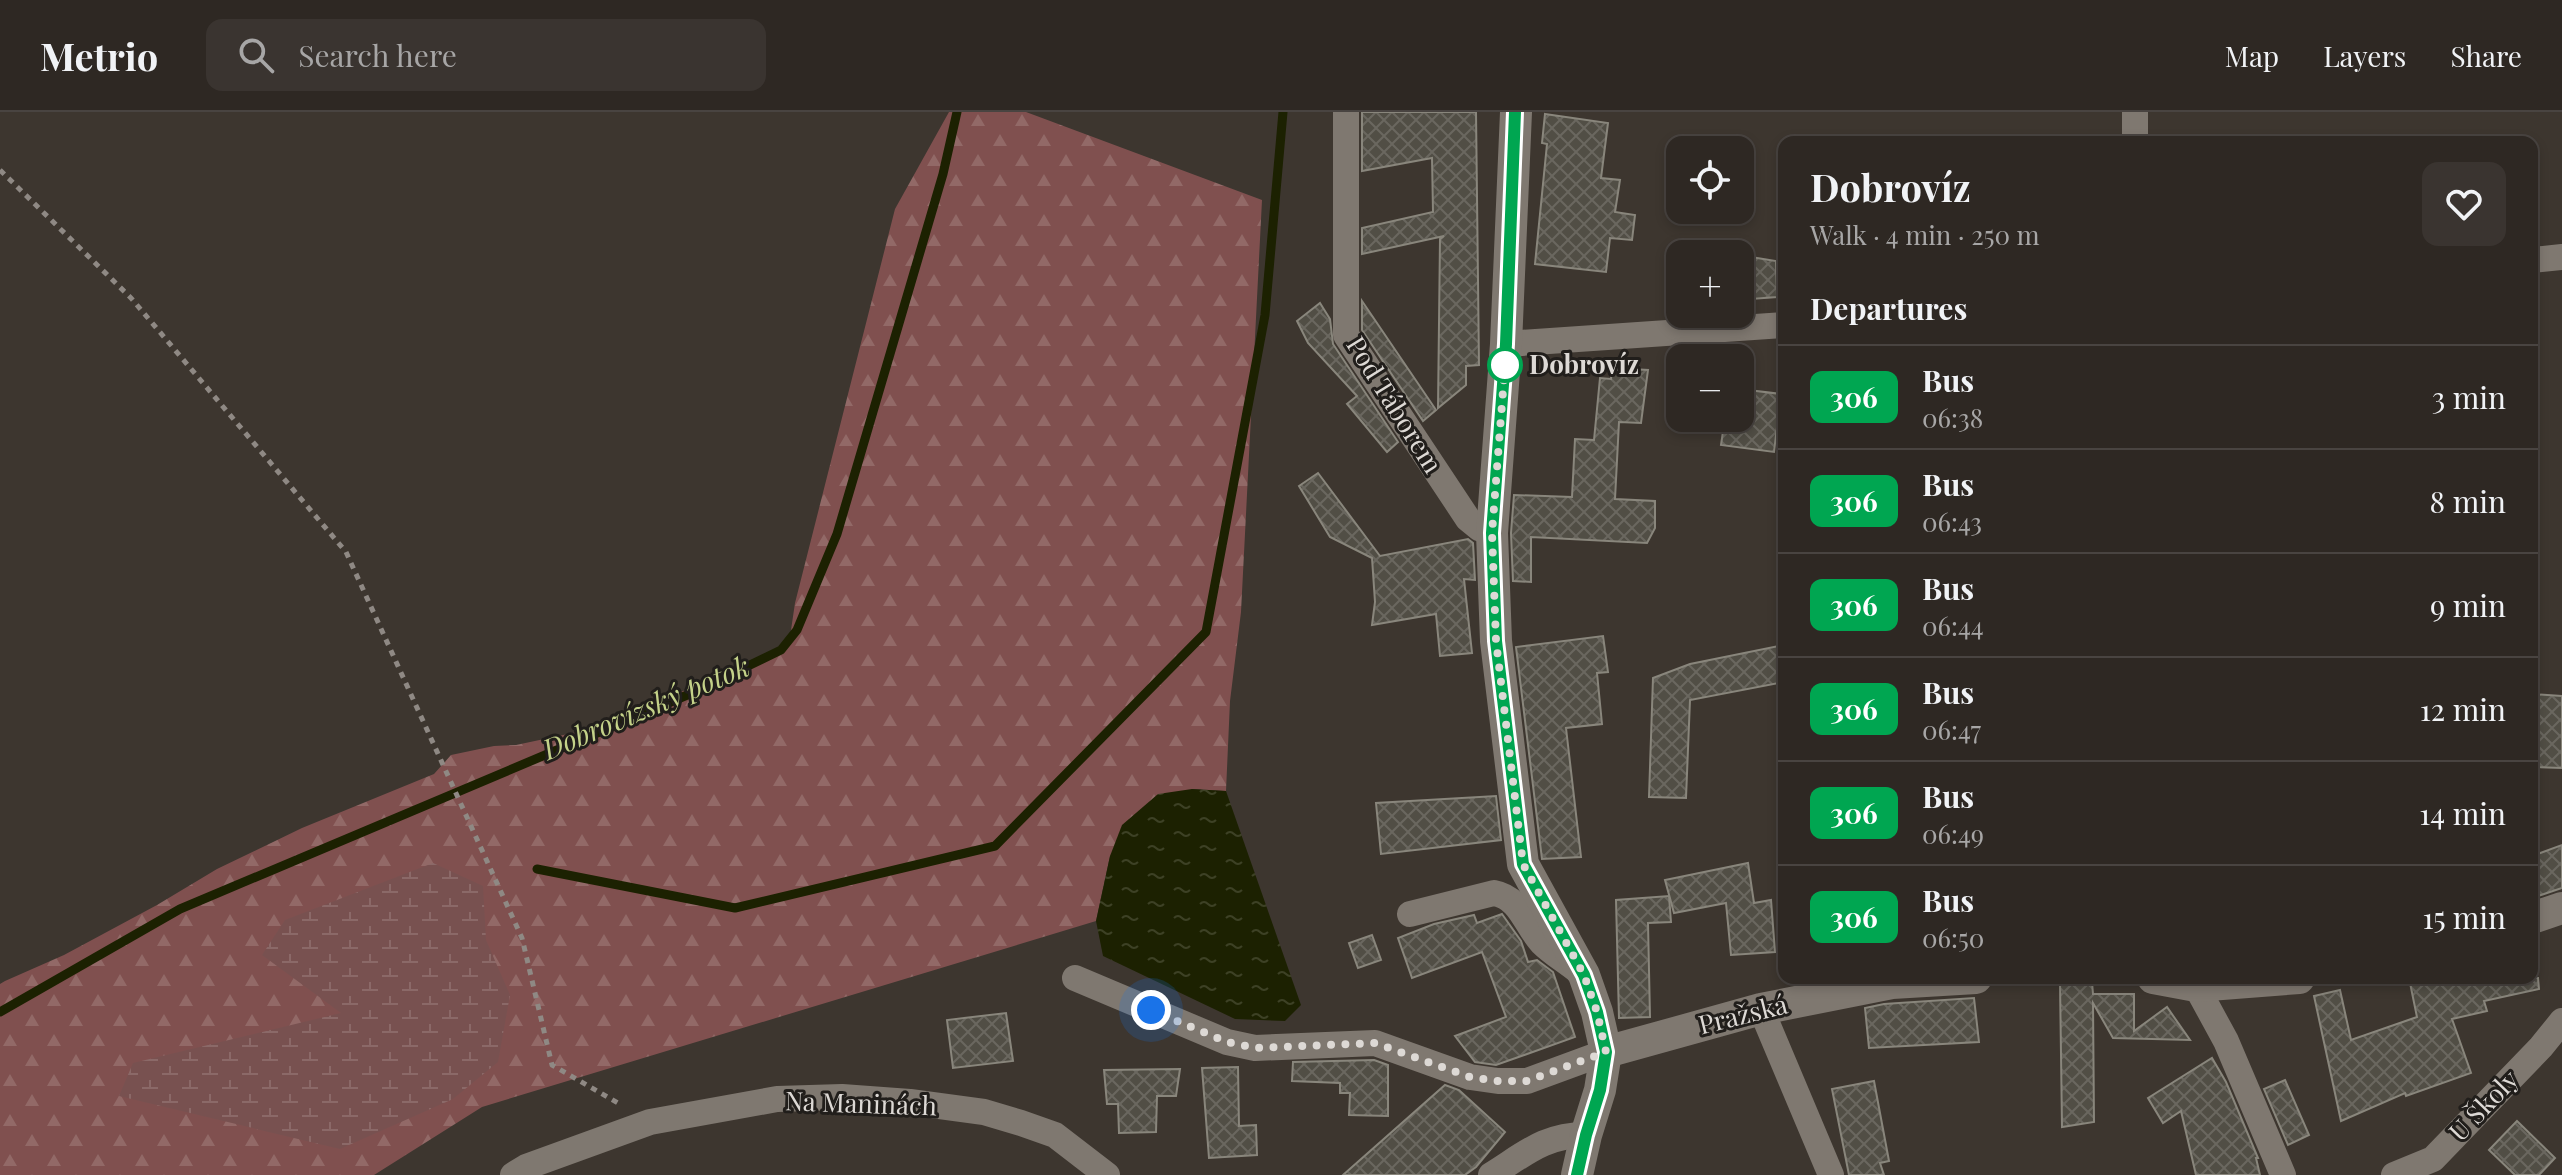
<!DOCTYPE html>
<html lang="en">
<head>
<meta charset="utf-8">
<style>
  :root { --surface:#2e2823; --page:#3a3430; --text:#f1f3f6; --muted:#a7a6a6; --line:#494441 }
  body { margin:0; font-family:"Playfair Display",serif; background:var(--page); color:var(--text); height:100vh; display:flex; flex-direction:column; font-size:30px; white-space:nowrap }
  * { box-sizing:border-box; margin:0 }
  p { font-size:26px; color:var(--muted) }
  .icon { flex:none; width:44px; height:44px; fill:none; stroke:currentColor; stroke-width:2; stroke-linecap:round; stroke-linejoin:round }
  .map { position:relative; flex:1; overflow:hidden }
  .sheet { position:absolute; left:1778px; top:24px; width:760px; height:848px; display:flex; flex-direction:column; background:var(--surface); border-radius:16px; box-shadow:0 4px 12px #0003,0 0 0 2px var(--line) }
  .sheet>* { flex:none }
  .badge { padding:0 16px; border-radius:12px; font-size:28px; line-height:52px }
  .buttons { position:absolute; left:1666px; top:24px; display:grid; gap:16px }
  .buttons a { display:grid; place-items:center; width:88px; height:88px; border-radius:16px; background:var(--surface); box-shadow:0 4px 12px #0003,0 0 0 2px var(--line); font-size:40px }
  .you { position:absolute; width:40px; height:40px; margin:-20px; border:6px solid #fff; border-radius:50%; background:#1a73e8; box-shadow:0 0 0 12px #1a73e833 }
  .map>.badge { position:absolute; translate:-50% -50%; box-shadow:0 0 0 4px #fff }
  h2 { padding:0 32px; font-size:30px; line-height:72px }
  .round { display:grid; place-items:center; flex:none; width:84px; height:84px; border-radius:16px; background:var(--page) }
  .headline { display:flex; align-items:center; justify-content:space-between; height:136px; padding:0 32px }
  h1 { font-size:38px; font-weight:700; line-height:60px }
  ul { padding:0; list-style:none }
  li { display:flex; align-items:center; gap:24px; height:104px; padding:0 32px; border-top:2px solid var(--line) }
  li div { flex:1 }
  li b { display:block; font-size:30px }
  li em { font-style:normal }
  li .badge { min-width:88px; font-weight:700; text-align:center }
  header { display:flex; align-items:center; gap:48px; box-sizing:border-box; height:112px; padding:0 40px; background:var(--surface); border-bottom:2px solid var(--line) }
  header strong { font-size:38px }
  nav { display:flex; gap:44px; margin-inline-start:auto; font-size:28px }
  .search { width:560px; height:72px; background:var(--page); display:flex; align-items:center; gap:20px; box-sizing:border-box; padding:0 28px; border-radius:16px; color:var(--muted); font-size:30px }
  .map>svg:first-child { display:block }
  .forest { fill:url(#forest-firs) }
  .wetland { fill:url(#wetland-marsh) }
  .water { fill:url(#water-ripples) }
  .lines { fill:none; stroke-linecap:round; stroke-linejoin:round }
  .stream { stroke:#1c2101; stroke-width:9 }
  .building { fill:url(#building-cross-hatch); stroke:#89867c; stroke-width:2 }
  .path { stroke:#8f8984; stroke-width:5; stroke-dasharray:6 6; stroke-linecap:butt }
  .minor { stroke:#7f7870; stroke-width:26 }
  .tertiary { stroke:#7f7870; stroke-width:32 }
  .line-casing { stroke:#fff; stroke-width:18 }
  .line { stroke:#00a651; stroke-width:12 }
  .walk { stroke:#ddd9d5; stroke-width:8; stroke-dasharray:0 14.4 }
  .stop-dot { fill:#fff; stroke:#00a651; stroke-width:4 }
  .labels { text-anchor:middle; stroke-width:6; stroke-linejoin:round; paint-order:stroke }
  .stop-label { font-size:26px; font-weight:bold; fill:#ddd9d5; stroke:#211e1b; text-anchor:start }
  .street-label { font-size:26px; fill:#ddd9d5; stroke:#211e1b }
  .water-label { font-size:28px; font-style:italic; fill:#c4d289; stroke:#211e1b }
</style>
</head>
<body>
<header>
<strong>Metrio</strong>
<div class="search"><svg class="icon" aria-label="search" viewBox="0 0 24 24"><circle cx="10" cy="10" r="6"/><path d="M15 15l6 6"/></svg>Search here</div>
<nav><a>Map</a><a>Layers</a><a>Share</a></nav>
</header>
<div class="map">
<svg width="2562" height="1063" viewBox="0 0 2562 1063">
  <defs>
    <pattern id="forest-firs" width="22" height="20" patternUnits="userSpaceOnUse" patternTransform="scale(2)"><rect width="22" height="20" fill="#80504f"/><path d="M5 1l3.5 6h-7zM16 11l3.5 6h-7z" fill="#926967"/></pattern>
    <pattern id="wetland-marsh" width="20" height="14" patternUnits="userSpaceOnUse" patternTransform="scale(2)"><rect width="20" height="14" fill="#785150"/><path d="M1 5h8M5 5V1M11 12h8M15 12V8" fill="none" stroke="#8b6968"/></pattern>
    <pattern id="water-ripples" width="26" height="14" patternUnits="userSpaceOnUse" patternTransform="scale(2)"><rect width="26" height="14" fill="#1c2101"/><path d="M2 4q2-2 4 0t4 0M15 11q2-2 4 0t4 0" fill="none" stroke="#3d4125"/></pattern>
    <pattern id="building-cross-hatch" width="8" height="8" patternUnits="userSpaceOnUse" patternTransform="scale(2)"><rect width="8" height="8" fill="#514e45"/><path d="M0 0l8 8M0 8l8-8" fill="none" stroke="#6a675f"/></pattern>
  </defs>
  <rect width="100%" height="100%" fill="#3d362f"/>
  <polygon class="forest" points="949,0 1026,0 1262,88 1241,500 1230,589 1226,679 1192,677 1110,744 1096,809 482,995 374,1063 0,1063 0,872 5,869 64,843 157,793 217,757 302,716 434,662 451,643 494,634 516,633 582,619 764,547 790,525 795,491 895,97"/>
  <polygon class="wetland" points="433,751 483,774 486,828 510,883 498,950 453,987 340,1037 119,984 133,951 341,901 262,843 285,808"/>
  <polygon class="water" points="1192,677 1226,679 1301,893 1285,909 1235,907 1103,844 1096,809 1110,744 1122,713 1158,682"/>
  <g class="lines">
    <g class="stream">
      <polyline points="537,757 735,796 995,734 1206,520 1265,203 1283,0"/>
      <polyline points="0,900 180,797 692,581 781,538 797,518 837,422 943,62 957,0"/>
    </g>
  </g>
  <g class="building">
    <polygon points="1362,0 1476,0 1479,253 1466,254 1466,273 1438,296 1440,127 1444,124 1362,142 1362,116 1433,100 1432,46 1362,59"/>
    <polygon points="1545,2 1608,11 1601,66 1620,68 1615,100 1635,103 1632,128 1610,126 1606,160 1535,152 1547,32 1542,31"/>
    <polygon points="1751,145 1776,149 1777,185 1751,187"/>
    <polygon points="1362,189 1436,298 1423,309 1362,218"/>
    <polygon points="1320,191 1330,207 1333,232 1398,330 1387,340 1347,292 1357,284 1308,231 1297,209"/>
    <polygon points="1612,256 1648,258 1641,311 1619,310 1615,387 1655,389 1655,416 1647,431 1531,425 1531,470 1513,469 1511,421 1514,383 1572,385 1575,327 1594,328 1600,266 1611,267"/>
    <polygon points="1740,277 1781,282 1774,340 1721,333 1725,306 1740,306"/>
    <polygon points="1318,361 1380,444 1468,427 1473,431 1475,468 1464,467 1472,541 1440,544 1436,502 1372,513 1375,490 1372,446 1330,425 1299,374"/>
    <polygon points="1603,524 1608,560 1597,561 1602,612 1566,616 1581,745 1542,747 1516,535"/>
    <polygon points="1784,533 1784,570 1690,588 1686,686 1649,685 1653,566 1690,552"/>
    <polygon points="2532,582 2562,584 2562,656 2532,655"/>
    <polygon points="1496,684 1501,728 1381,742 1376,691"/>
    <polygon points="2562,733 2562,776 2532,786 2532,744"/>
    <polygon points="1748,751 1754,791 1771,788 1775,840 1731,843 1726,791 1674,801 1665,768"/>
    <polygon points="1669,784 1671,810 1648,811 1650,905 1619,906 1616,788"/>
    <polygon points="1502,802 1521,829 1528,850 1537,848 1553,860 1575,925 1496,953 1475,950 1455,924 1506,905 1482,840 1412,866 1398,826 1434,812 1474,803 1477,811"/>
    <polygon points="1372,823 1381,848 1358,856 1349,831"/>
    <polygon points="2409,866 2538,866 2539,877 2484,889 2487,899 2452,907 2471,961 2406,984 2405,981 2341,1009 2314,884 2340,878 2351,928 2417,905"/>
    <polygon points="2060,870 2092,870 2093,882 2134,882 2134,919 2167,895 2190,928 2113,926 2093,891 2094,1010 2062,1015"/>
    <polygon points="1974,886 1979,930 1869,936 1865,896 1884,892"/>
    <polygon points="1006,901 1013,949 953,956 947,908"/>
    <polygon points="2212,946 2226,970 2258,1046 2256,1046 2260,1063 2196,1063 2181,999 2163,1011 2148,986"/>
    <polygon points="1374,948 1388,953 1388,1004 1349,1003 1350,981 1340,981 1340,971 1292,969 1293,950"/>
    <polygon points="1238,955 1239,1014 1256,1013 1257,1043 1209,1046 1202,956"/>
    <polygon points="1180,957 1176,984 1157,984 1156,1020 1119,1021 1118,992 1107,992 1104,958"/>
    <polygon points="2285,968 2309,1023 2288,1033 2264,977"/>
    <polygon points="1874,969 1889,1049 1880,1051 1884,1063 1849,1063 1832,977"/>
    <polygon points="1445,973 1459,978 1505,1020 1476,1055 1465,1063 1343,1063"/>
    <polygon points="2517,1009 2555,1046 2539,1063 2515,1063 2489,1038"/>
  </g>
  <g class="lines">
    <polyline class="path" points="0,58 131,186 346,440 522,826 552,953 618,991"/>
    <g class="minor">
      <polyline points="1346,0 1346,223 1468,407 1479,416 1492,421"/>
      <polyline points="2135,30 2135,0"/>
      <polyline points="2532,148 2562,145"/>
      <polyline points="1506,232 1784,213"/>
      <path d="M 1410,802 L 1494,781 C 1521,786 1525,813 1542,831 C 1552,841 1567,850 1578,859"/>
      <polyline points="1075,866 1227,930 1255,936 1375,931 1470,965 1498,969 1527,969 1606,940"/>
      <polyline points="2196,874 2226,929 2283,1063"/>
      <polyline points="1761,897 1831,1063"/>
      <polyline points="513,1063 526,1055 650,1010 777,987 842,985 910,990 984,1000 1021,1011 1055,1023 1107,1063"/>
      <path d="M 1491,1063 C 1525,1042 1544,1023 1586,1023"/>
      <polyline points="2394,1063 2433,1047 2541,935 2562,909"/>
    </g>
    <g class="tertiary">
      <polyline points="1516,0 1506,232 1492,421 1496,529 1523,752 1584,863 1597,900 1606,940 1600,978 1586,1023 1577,1063"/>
      <polyline points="2532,806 2562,796"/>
      <polyline points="2153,866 2196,874 2299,866"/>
      <polyline points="1606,940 1761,897 1892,871 1976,866"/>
    </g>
  </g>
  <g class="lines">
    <g class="line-casing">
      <polyline id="line" points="1515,0 1506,232 1492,421 1496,529 1523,752 1584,863 1597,900 1606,940 1600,978 1586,1023 1577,1063"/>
    </g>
    <use href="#line" class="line"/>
    <polyline class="walk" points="1151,898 1227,930 1255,936 1375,931 1470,965 1498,969 1527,969 1606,940 1597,900 1584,863 1523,752 1496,529 1492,421 1505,253"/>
  </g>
  <circle class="stop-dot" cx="1505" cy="253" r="16"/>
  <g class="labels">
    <g class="stop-label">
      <text x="1529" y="262">Dobrovíz</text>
    </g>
    <g class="street-label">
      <text transform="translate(1394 293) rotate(58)" y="9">Pod Táborem</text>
      <text transform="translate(1743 903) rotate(-14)" y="9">Pražská</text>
      <text transform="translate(861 992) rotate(2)" y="9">Na Maninách</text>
      <text transform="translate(2484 994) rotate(-46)" y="9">U Školy</text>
    </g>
    <g class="water-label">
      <text transform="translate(646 596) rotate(-23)" y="10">Dobrovízský potok</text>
    </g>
  </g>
</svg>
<div class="buttons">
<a><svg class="icon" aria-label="locate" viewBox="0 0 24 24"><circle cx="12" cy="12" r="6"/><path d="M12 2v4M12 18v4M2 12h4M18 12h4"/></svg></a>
<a>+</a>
<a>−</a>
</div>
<div class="you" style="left:1151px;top:898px"></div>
<section class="sheet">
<div class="headline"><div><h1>Dobrovíz</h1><p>Walk · 4 min · 250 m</p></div><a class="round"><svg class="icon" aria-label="heart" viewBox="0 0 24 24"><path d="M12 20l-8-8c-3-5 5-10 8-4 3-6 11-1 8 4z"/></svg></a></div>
<h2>Departures</h2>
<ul>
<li><span class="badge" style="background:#00a651;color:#fff">306</span><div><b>Bus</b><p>06:38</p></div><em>3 min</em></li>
<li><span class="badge" style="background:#00a651;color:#fff">306</span><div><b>Bus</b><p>06:43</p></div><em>8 min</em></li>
<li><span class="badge" style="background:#00a651;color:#fff">306</span><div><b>Bus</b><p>06:44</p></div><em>9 min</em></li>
<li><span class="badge" style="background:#00a651;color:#fff">306</span><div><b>Bus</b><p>06:47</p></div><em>12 min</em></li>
<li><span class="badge" style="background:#00a651;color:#fff">306</span><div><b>Bus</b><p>06:49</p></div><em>14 min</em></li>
<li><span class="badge" style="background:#00a651;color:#fff">306</span><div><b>Bus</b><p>06:50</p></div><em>15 min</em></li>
</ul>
</section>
</div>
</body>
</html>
